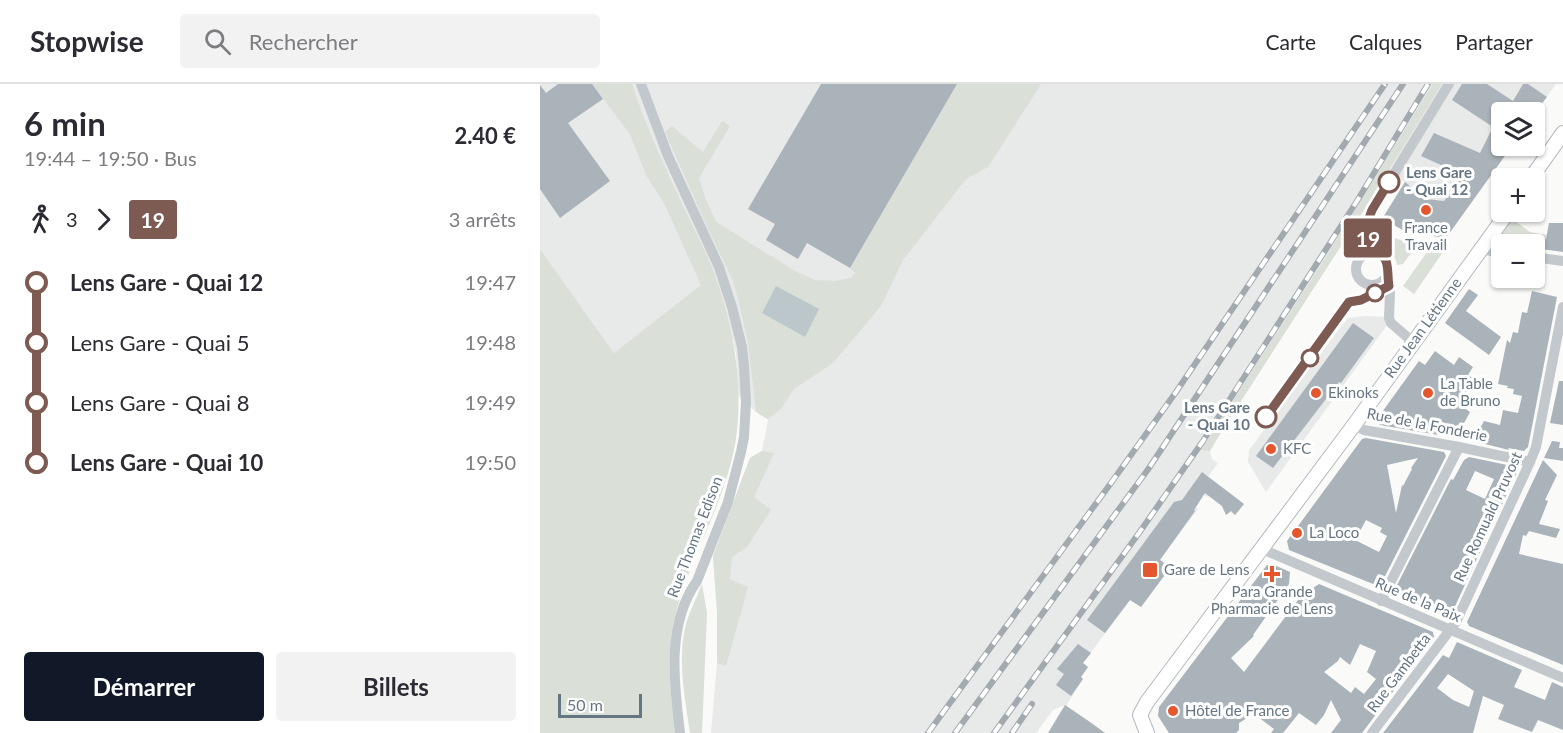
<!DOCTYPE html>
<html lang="fr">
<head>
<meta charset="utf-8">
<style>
  :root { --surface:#fff; --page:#f2f2f3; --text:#2b2b33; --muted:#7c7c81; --line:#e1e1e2; --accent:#111827 }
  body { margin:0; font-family:Lato,sans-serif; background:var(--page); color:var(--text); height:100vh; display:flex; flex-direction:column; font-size:22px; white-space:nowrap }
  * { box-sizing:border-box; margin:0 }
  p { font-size:20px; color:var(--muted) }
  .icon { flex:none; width:33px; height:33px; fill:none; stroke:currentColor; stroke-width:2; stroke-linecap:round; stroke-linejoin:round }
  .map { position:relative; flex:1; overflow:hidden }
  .drawer { display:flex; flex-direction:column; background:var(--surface); width:540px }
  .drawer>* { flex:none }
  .badge { padding:0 12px; border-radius:4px; font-size:21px; line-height:39px }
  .fabs { position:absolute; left:951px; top:18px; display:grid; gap:12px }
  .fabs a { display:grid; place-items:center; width:54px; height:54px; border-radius:6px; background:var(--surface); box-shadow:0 2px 4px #0004; font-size:30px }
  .scale { position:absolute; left:18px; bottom:15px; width:84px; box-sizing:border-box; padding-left:6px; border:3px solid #657683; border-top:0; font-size:16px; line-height:21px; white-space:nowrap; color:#657683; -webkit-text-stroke:4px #fff; paint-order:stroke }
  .map>.badge { position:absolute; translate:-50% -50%; box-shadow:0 0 0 3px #fff }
  .legs { display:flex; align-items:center; gap:9px; height:66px; padding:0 24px; font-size:20px }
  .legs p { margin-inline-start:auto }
  .head { display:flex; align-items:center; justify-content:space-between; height:102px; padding:0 24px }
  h1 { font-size:33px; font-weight:700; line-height:45px }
  .action { display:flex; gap:12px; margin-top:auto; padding:12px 24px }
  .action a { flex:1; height:69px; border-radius:6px; background:var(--accent); color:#fff; font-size:24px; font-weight:700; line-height:69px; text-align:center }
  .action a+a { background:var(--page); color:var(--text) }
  ul { padding:0 24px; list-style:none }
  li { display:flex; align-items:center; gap:21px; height:60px; font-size:22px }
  li i { display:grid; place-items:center; width:9px; height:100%; margin:0 8px; background:currentColor }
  li i::after { content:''; width:15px; height:15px; margin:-8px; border:4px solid; border-radius:50%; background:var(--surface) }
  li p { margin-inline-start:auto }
  li:first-child i { background:linear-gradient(#0000 50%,currentColor 0) }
  li:last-child i { background:linear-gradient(currentColor 50%,#0000 0) }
  header { display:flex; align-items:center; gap:36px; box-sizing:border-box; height:84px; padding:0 30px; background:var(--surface); border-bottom:2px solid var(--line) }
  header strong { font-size:28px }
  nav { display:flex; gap:33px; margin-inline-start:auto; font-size:21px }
  .search { width:420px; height:54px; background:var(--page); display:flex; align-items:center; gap:15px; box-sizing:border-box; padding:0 21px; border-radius:6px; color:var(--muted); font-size:22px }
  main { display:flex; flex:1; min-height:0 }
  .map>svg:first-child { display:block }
  .built { fill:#e8e9e9 }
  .green { fill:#dadfd7 }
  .water { fill:#bbc7cb }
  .building { fill:#aab3b9; fill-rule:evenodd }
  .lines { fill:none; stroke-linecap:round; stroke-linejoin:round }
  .secondary-casing { stroke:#b3babf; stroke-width:16 }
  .street { stroke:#c3c8cc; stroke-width:10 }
  .secondary { stroke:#fff; stroke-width:14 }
  .rail-casing { stroke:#a2aab0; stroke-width:6 }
  .rail { stroke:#fff; stroke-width:4; stroke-dasharray:11; stroke-linecap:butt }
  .line-1-casing { stroke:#fff; stroke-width:14 }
  .line-1 { stroke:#7d5a52; stroke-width:9 }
  .stop-1-dot { fill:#fff; stroke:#7d5a52; stroke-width:3 }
  .poi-dot { fill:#e4572e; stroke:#fff; stroke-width:2 }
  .labels { text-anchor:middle; stroke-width:6; stroke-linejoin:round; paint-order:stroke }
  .stop-label { font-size:15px; font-weight:bold; fill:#657683; stroke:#fff; text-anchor:start }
  .poi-label { font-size:15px; fill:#657683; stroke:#fff; text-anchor:start }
  .street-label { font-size:15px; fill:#657683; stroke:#fff }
</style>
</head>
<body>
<header>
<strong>Stopwise</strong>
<div class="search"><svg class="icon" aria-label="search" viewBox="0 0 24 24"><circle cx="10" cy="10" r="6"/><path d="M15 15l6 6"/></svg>Rechercher</div>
<nav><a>Carte</a><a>Calques</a><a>Partager</a></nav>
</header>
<main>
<section class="drawer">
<div class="head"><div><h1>6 min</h1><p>19:44 – 19:50 · Bus</p></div><b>2.40 €</b></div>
<div class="legs"><svg class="icon" aria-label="walk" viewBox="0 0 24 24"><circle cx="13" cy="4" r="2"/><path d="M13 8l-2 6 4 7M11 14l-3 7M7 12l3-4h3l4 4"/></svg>3<svg class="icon" aria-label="forward" viewBox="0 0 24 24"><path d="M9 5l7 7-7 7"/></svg><b class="badge" style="background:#7d5a52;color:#fff">19</b><p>3 arrêts</p></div>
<ul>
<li><i style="color:#7d5a52"></i><b>Lens Gare - Quai 12</b><p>19:47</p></li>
<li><i style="color:#7d5a52"></i><span>Lens Gare - Quai 5</span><p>19:48</p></li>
<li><i style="color:#7d5a52"></i><span>Lens Gare - Quai 8</span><p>19:49</p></li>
<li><i style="color:#7d5a52"></i><b>Lens Gare - Quai 10</b><p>19:50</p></li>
</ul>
<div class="action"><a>Démarrer</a><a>Billets</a></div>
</section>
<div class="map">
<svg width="1023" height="649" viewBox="0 0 1023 649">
  <rect width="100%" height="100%" fill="#fafaf8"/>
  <g class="built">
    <polygon points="0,0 1016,0 995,30 994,28 962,28 962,62 972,62 938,108 898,152 867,148 842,135 865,98 848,88 683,345 670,367 672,375 678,379 665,397 667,398 670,394 704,420 695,431 691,428 687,430 682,422 670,413 665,412 664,409 648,409 659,418 656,423 658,425 620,475 630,484 601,523 590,516 543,579 548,583 541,593 543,595 526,622 525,621 513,626 496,649 171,649 177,579 177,527 173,472 210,374 222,367 228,336 216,328 198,311 196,270 186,228 175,191 74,269 0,165"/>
    <polygon points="825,232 853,233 726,408 708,378 709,366 803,240 808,234"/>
  </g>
  <g class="green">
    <path d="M 52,0 L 92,0 C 107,46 128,90 149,134 C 158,153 168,172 175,191 C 191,236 201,286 198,334 C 195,407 148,470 133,541 C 126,576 131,613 135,649 L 0,649 L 0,165 L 74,269 L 161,201 L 125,121 L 106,91 L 90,50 Z"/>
    <polygon points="417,0 501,0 448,83 426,95 363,176 341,222 293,279 254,305 240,326 228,335 216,328 208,259 199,218 192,195 169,147 125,48 132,42 163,68 182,37 190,42 159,94 166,116 176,138 257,188 275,196 294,197 311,194 315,189 310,184"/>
    <polygon points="893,0 902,0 821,131 683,345 670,367 661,366 784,176"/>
    <polygon points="974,128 981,128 975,137 990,148 1007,151 1006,155 989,153 987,160 982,160 983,155 957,151"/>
    <path d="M 835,148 L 877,161 L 863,180 L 857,181 C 854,162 839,164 835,148 Z"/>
    <polygon points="892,161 903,168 874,210 863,202"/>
    <polygon points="222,367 234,369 214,413 231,426 207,463 192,473 190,495 208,503 186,582 177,579 177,527 173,472 210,374"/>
    <path d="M 162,500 L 167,529 L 162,649 L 150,649 C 145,613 137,576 146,540 C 150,527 157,513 162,500 Z"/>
  </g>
  <polygon class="water" points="236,202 279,225 265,253 222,229"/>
  <g class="building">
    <polygon points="18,0 52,0 63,15 28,39 70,97 20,134 0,105 0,1 6,9"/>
    <polygon points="281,0 417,0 310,184 267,159 258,175 226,156 235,140 208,125"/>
    <polygon points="922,0 947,0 973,17 983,0 988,0 1007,13 995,28 962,28 962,62 972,62 906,154 867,148 842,135 865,98 886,115 904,117 923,91 881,72 894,49 940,69 953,43 912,16"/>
    <polygon points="1009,139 1023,139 1023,168 994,164 994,153 1006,155"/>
    <polygon points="929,205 938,211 926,227 961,253 949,271 905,239"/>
    <polygon points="992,207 1017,213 988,363 984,367 968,364 969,366 933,357 944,337 960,341 963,326 978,329 982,312 973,310 974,305 967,304 968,302 958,300 967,256 970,259 973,248 978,249 982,228 987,229"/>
    <polygon points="813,239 834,254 801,299 799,298 733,384 716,372"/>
    <polygon points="895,267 914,281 919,273 933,283 928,291 936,296 919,320 930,328 916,354 840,341 837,335 879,277 885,281"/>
    <polygon points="1019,297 1023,297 1023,341 1010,339"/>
    <path d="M 826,354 L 904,368 L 906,372 L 840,502 L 838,502 L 749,466 L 747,457 L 822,355 ZM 878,374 L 871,384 L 872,385 L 863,402 L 862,401 L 856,429 L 847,381 ZM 826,436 L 842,444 L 840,448 L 847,452 L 839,468 L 815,456 Z"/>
    <polygon points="1012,357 1020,358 1019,364 1023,364 1023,377 1004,374"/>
    <path d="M 929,373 L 977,383 L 978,386 L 911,531 L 906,532 L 857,511 L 855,505 L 911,395 L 913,396 L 924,376 ZM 935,387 L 954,395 L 945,415 L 926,406 Z"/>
    <polygon points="1003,376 1017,391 1005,416 1008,417 999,440 1020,445 1016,454 989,447 986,452 983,451 979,470 1023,480 1023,581 929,542 927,538"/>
    <polygon points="662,388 704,420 695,431 691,427 686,431 682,422 665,409 654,426 655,427 620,476 630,484 601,523 590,516 565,549 547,536 634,418 642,416"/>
    <path d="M 732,480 L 750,488 L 749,500 L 713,551 L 714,552 L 691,574 L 704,588 L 761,512 L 779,500 L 893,548 L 894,553 L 822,649 L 791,649 L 801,636 L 791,616 L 784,631 L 776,641 L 759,629 L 743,649 L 731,649 L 734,645 L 714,630 L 699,639 L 699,646 L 696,649 L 629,649 L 618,632 L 619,623 L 727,481 ZM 820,560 L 836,567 L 827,588 L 836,595 L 824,610 L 815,603 L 811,609 L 784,588 L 798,577 L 800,573 L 810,581 Z"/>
    <path d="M 917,558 L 982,586 L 974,603 L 1005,616 L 1012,598 L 1023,603 L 1023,646 L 998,636 L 992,648 L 958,635 L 964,621 L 943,612 L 933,649 L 843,649 L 903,571 L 909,574 ZM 908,590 L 934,607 L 929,623 L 913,616 L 897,604 Z"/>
    <polygon points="538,560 551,569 543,579 548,583 541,593 543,595 531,612 516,601 524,590 517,585"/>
    <polygon points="525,621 550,638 565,649 508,649"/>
  </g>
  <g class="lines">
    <g class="secondary-casing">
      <g id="secondary">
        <polyline points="991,94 1023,49"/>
        <polyline points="607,649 600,631 607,618 814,341 968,128"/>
      </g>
    </g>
    <g class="street">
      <path d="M 101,0 L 128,72 L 179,183 L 192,223 L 202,263 L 204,282 L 206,318 L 204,353 L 201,368 L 188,418 L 157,497 C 126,540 134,600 140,649"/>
      <polyline points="941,165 962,169"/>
      <polyline points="828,169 827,145 832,126 909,0"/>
      <circle cx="832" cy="185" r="16"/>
      <polyline points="994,173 1023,177"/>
      <polyline points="847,192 850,209 849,234 851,239 873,258"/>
      <polyline points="814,341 824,346 919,363 990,378"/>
      <polyline points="722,465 1023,594"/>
      <polyline points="841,517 919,363"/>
      <polyline points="832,649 916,538 990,378 996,363 1023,223"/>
    </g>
    <use href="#secondary" class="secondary"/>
    <g class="rail-casing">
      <g id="rail">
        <polyline points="388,649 571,399 636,308 845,0"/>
        <polyline points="415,649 609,384 863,0"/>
        <polyline points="454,649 599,449 663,357 817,117 888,0"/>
        <polyline points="472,649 492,620"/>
      </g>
    </g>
    <use href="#rail" class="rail"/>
  </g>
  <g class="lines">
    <g class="line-1-casing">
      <path id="line-1" d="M 726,333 L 809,218 L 821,216 L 849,202 C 846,186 853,168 828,169 L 827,145 L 828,137 L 832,126 L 849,98"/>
    </g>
    <use href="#line-1" class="line-1"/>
  </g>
  <g class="stop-1-dot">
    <circle cx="849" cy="98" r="10"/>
    <circle cx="835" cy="209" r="8"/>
    <circle cx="770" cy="274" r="8"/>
    <circle cx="726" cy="333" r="10"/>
  </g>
  <g class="poi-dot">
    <circle cx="886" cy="126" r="6"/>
    <circle cx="776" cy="309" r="6"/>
    <circle cx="888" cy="309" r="6"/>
    <circle cx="731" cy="365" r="6"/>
    <circle cx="757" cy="449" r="6"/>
    <rect x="602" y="478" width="16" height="16" rx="3"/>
    <path d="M729 481h6v6h6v6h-6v6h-6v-6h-6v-6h6z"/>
    <circle cx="633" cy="627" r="6"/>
  </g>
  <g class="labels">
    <g class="stop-label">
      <text x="866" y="94">Lens Gare<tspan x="866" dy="17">- Quai 12</tspan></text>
      <text x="710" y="329" text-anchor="end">Lens Gare<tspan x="710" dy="17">- Quai 10</tspan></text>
    </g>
    <g class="poi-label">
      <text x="886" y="149" text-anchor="middle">France<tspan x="886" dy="17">Travail</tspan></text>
      <text x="900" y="305">La Table<tspan x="900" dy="17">de Bruno</tspan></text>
      <text x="788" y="314">Ekinoks</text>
      <text x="743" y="370">KFC</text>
      <text x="769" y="454">La Loco</text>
      <text x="624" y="491">Gare de Lens</text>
      <text x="732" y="513" text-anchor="middle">Para Grande<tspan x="732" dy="17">Pharmacie de Lens</tspan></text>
      <text x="645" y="632">Hôtel de France</text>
    </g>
    <g class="street-label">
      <text transform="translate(883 244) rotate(-54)" y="5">Rue Jean Létienne</text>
      <text transform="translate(887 341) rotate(11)" y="5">Rue de la Fonderie</text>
      <text transform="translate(948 433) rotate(-65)" y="5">Rue Romuald Pruvost</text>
      <text transform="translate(155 453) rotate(-69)" y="5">Rue Thomas Edison</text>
      <text transform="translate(878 516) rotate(23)" y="5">Rue de la Paix</text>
      <text transform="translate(859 589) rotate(-53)" y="5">Rue Gambetta</text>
    </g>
  </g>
</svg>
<div class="fabs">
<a><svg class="icon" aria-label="layers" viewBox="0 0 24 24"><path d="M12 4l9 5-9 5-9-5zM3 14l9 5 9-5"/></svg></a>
<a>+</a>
<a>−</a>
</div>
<div class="scale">50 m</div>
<b class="badge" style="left:828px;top:154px;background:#7d5a52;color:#fff">19</b>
</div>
</main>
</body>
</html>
